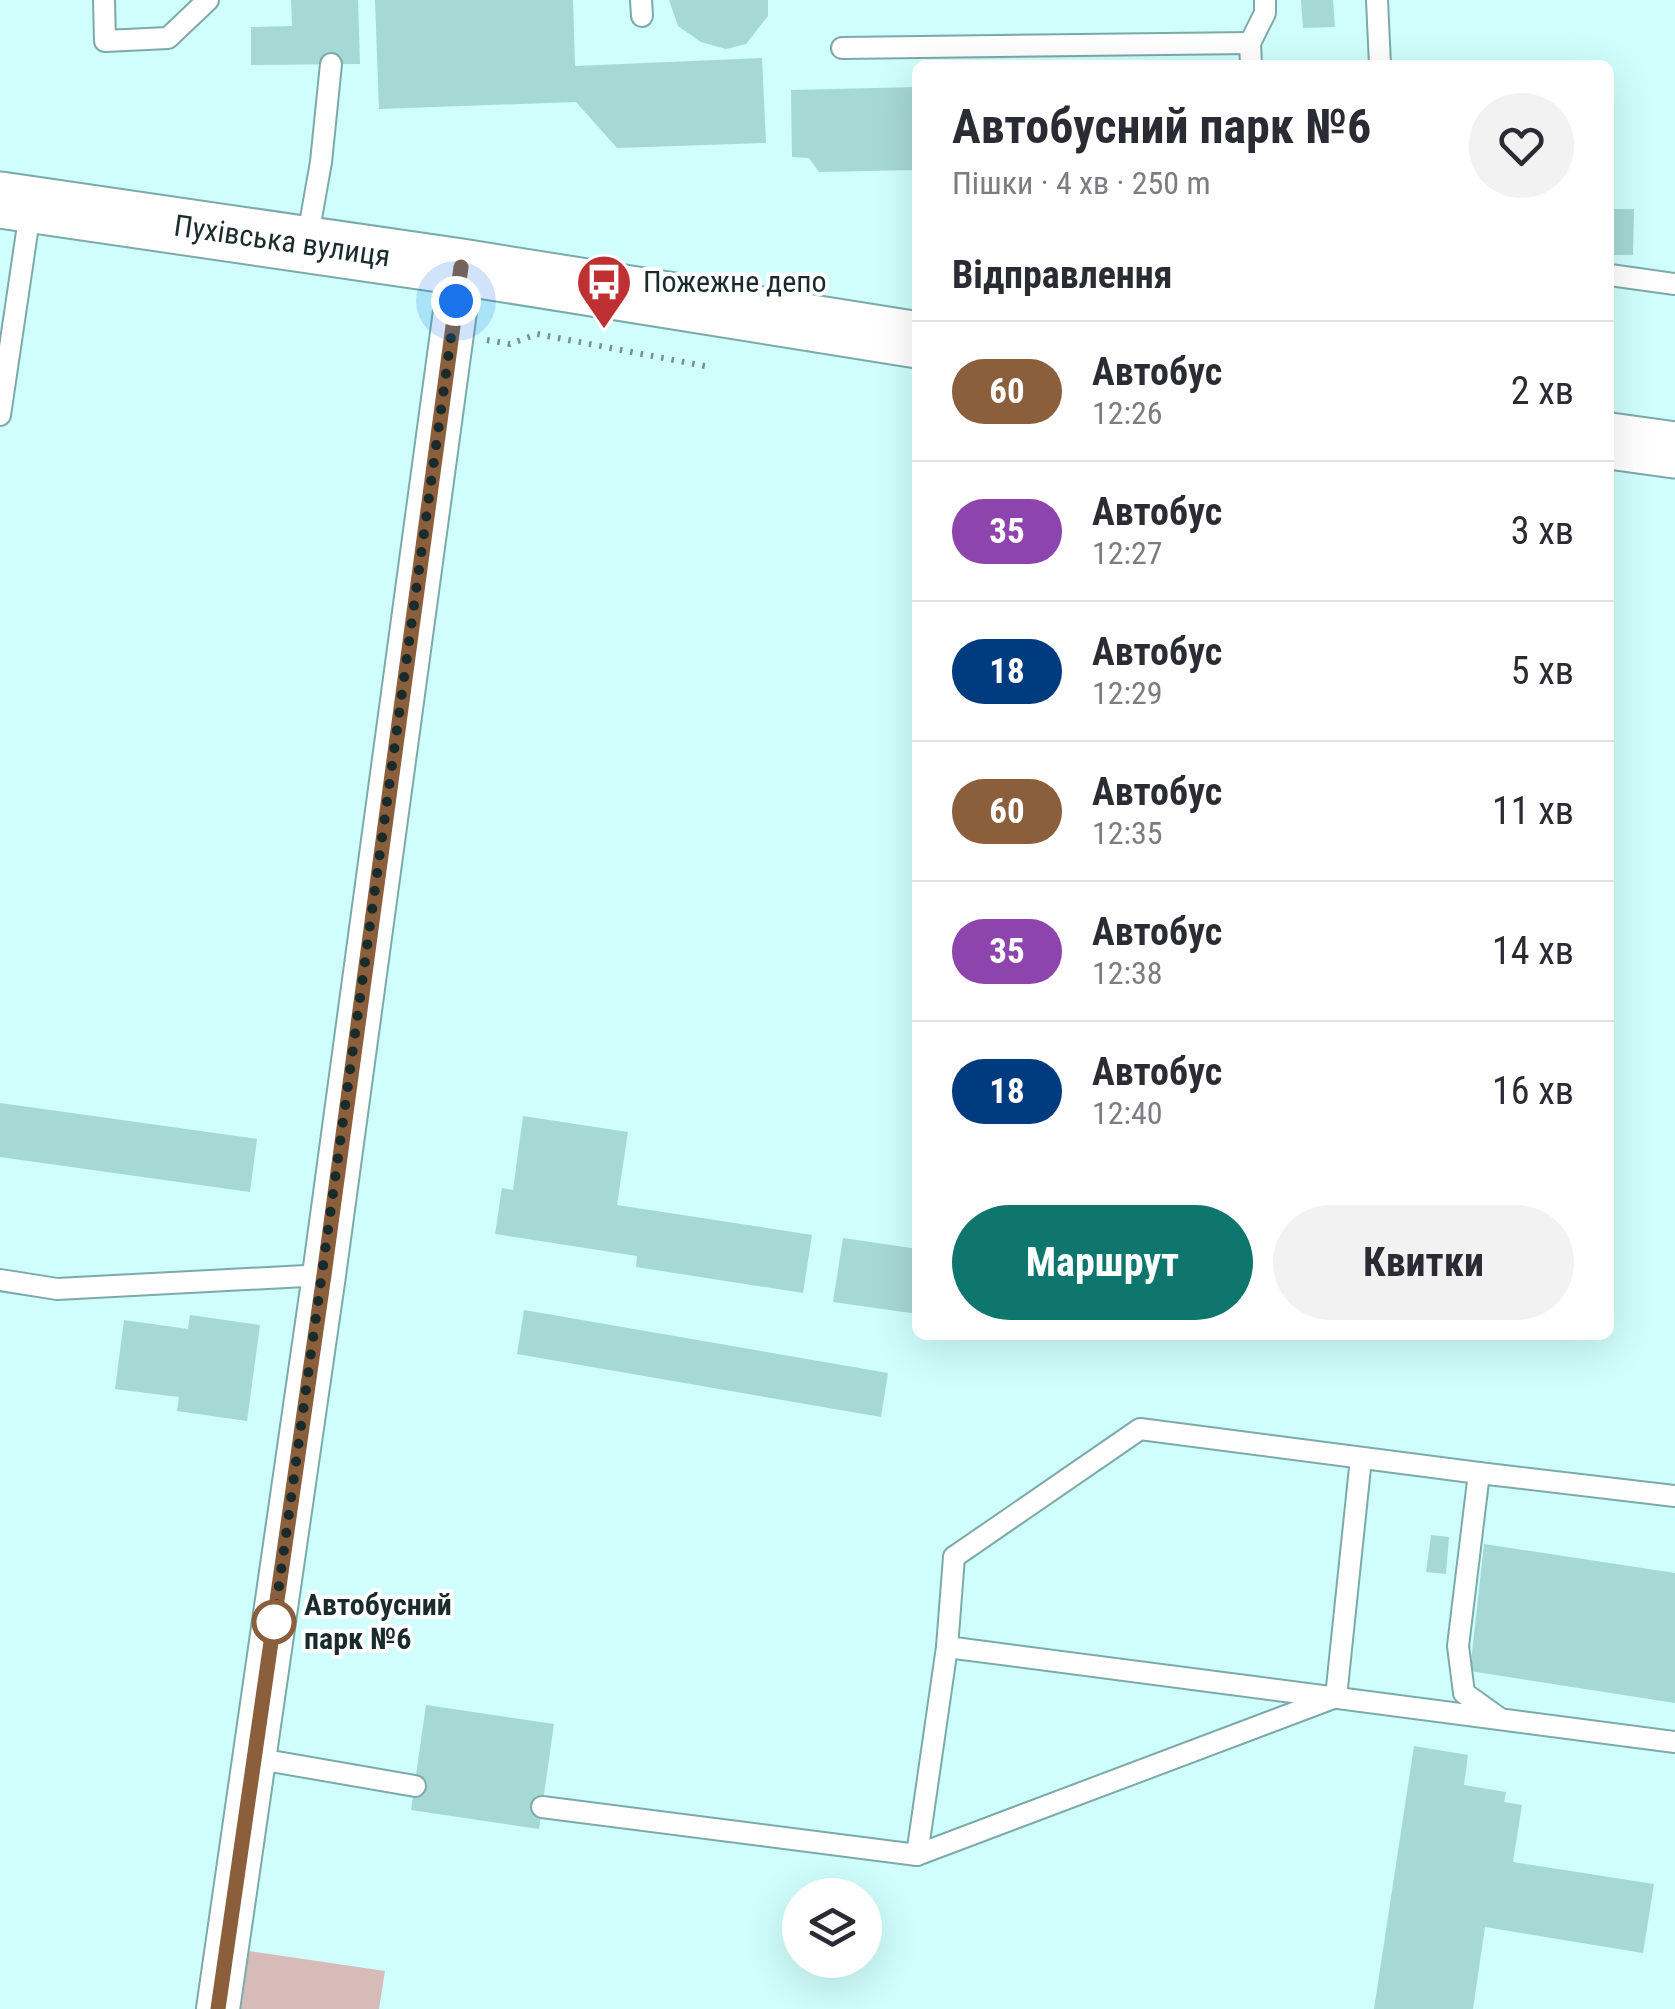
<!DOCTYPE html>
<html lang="uk">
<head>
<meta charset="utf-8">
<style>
  :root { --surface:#fff; --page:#f2f2f3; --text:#2b2b33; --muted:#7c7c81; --line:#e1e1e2; --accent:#0f766e }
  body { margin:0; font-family:"Roboto Condensed",sans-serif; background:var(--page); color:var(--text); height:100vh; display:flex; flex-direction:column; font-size:38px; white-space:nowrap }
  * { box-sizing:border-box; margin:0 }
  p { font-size:32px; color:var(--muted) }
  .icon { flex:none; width:55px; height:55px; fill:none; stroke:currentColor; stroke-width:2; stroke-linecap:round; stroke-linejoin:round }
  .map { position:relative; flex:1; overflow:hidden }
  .details { position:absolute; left:912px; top:60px; width:702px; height:1280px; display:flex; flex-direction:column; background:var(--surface); border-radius:15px; box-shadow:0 10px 40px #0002 }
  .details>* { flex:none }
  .badge { padding:0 20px; border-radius:32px; font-size:35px; line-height:65px }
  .buttons { position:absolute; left:782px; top:1878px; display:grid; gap:20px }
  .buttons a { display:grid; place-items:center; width:100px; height:100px; border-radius:50%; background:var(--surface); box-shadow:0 10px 40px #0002; font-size:50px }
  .you { position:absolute; width:50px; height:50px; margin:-25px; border:8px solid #fff; border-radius:50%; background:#1a73e8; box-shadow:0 0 0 15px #1a73e833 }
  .map>.badge { position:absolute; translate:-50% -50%; box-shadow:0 0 0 5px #fff }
  h2 { padding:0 40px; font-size:38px; line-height:90px }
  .round { display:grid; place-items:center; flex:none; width:105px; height:105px; border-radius:52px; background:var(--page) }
  .head { display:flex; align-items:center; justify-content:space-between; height:170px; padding:0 40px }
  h1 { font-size:48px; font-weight:700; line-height:75px }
  .action { display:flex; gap:20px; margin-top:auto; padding:20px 40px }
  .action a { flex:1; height:115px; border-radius:60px; background:var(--accent); color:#fff; font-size:40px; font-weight:700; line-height:115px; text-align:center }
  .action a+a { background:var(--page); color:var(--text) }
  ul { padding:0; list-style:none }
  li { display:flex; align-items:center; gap:30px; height:140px; padding:0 40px; border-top:2px solid var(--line) }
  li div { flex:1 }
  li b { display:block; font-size:38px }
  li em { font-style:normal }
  li .badge { min-width:110px; font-weight:700; text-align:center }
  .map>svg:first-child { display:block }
  .green { fill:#d6bbb8 }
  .building { fill:#a6d8d6 }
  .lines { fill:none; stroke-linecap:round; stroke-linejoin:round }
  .lane-casing { stroke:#7caaa8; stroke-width:24 }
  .street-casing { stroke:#7caaa8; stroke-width:46 }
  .secondary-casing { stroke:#7caaa8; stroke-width:59 }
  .path { stroke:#739392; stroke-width:6; stroke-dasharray:2.5 8; stroke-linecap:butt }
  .lane { stroke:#fff; stroke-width:20 }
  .street { stroke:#fff; stroke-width:42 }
  .secondary { stroke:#fff; stroke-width:55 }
  .line-casing { stroke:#fff; stroke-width:22 }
  .line { stroke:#8b5e3c; stroke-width:15 }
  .walk { stroke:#192b2b; stroke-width:10; stroke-dasharray:0 18 }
  .stop-dot { fill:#fff; stroke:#8b5e3c; stroke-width:5 }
  .labels { text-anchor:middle; stroke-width:8; stroke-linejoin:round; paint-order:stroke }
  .street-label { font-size:30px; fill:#192b2b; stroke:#fff }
  .poi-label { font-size:30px; fill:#192b2b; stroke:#fff; text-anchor:start }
  .stop-label { font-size:30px; font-weight:bold; fill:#192b2b; stroke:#fff; text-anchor:start }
</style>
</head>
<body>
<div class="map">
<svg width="1675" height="2009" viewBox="0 0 1675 2009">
  <rect width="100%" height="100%" fill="#cffefc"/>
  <polygon class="green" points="249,1951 385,1971 379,2009 241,2009"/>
  <g class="building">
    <polygon points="291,0 358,0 360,64 251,65 251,27 292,26"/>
    <polygon points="375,0 573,0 575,66 762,58 766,143 617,148 576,102 379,109"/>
    <polygon points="669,0 768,0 768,16 746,44 726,49 701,42 678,26"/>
    <polygon points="1301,0 1333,0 1335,27 1303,28"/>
    <polygon points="918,87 918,170 819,172 809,158 792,157 791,90"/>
    <polygon points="1610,209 1634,209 1633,255 1610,255"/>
    <polygon points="0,1103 257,1139 250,1192 0,1157"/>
    <polygon points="523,1116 628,1132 617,1205 812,1235 803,1293 636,1267 637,1256 495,1234 502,1188 513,1190"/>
    <polygon points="843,1238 918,1249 918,1314 833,1302"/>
    <polygon points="524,1310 888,1373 881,1417 517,1354"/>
    <polygon points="190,1315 260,1325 247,1421 177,1411 179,1397 115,1389 124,1320 188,1329"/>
    <polygon points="1431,1535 1449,1537 1446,1574 1426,1572"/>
    <polygon points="1484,1544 1675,1573 1675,1703 1470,1671"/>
    <polygon points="426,1705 554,1724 539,1829 411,1810"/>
    <polygon points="1414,1746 1468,1755 1464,1785 1506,1792 1504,1802 1522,1805 1513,1862 1654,1884 1643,1953 1485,1927 1473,2009 1374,2009"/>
  </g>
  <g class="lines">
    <g class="lane-casing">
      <g id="lane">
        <polyline points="104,0 105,41 168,38 208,0"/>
        <polyline points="641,0 642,16"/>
        <polyline points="1377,0 1380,65"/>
        <polyline points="842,48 1250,43"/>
        <polyline points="1251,65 1250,43 1265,13 1265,0"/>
        <polyline points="307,241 321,162 331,64"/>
        <polyline points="1610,275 1675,284"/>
        <polyline points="0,415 31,205"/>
        <polyline points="0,1280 57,1289 324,1275"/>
        <polyline points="1479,1473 1675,1496"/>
        <polyline points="1499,1718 1464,1693 1458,1646 1479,1473 1140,1429 954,1557 947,1647 1675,1742"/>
        <polyline points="254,1758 415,1786"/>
        <polyline points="542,1807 917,1855 947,1647"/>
        <polyline points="917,1855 1336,1697 1361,1458"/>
      </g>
    </g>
    <g class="street-casing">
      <polyline id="street" points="218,2009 324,1275 461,267"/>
    </g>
    <g class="secondary-casing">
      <g id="secondary">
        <path id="s1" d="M 0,200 L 461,267 L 918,340"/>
        <polyline points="1610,441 1675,450"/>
      </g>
    </g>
    <polyline class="path" points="487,340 510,344 537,334 705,366"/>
    <use href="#lane" class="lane"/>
    <use href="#street" class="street"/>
    <use href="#secondary" class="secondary"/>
  </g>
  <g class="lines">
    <g class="line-casing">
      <polyline id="line" points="218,2009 324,1275 461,267"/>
    </g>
    <use href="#line" class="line"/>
    <polyline class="walk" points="274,1622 456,301"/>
  </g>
  <defs>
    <g id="bus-pin" transform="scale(2.875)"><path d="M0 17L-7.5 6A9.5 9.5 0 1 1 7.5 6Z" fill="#bf3032" stroke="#fff"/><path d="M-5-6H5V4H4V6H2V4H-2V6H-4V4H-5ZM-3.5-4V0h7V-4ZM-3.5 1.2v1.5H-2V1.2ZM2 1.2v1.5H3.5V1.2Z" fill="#fff"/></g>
  </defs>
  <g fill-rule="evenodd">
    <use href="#bus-pin" x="604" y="282"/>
  </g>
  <circle class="stop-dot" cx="274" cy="1622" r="20"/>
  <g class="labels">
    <g class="street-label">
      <text dy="10" stroke="none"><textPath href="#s1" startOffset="285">Пухівська вулиця</textPath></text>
    </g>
    <g class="poi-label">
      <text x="643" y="292">Пожежне депо</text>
    </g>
    <g class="stop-label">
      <text x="304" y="1615">Автобусний<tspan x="304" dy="34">парк №6</tspan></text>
    </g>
  </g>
</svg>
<div class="buttons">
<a><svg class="icon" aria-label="layers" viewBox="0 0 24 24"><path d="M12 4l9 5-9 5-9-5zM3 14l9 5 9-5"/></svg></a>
</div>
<div class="you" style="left:456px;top:301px"></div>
<section class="details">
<div class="head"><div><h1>Автобусний парк №6</h1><p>Пішки · 4 хв · 250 m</p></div><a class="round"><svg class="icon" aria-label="heart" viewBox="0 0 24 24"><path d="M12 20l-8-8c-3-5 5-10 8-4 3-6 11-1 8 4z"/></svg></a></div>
<h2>Відправлення</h2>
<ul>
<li><span class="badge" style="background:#8b5e3c;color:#fff">60</span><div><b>Автобус</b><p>12:26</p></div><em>2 хв</em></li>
<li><span class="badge" style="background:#8e44ad;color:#fff">35</span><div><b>Автобус</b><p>12:27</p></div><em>3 хв</em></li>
<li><span class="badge" style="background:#003b80;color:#fff">18</span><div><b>Автобус</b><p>12:29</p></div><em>5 хв</em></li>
<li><span class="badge" style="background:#8b5e3c;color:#fff">60</span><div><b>Автобус</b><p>12:35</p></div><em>11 хв</em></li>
<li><span class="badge" style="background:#8e44ad;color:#fff">35</span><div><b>Автобус</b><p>12:38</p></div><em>14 хв</em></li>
<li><span class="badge" style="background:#003b80;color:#fff">18</span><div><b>Автобус</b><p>12:40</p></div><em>16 хв</em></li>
</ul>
<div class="action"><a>Маршрут</a><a>Квитки</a></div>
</section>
</div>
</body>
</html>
